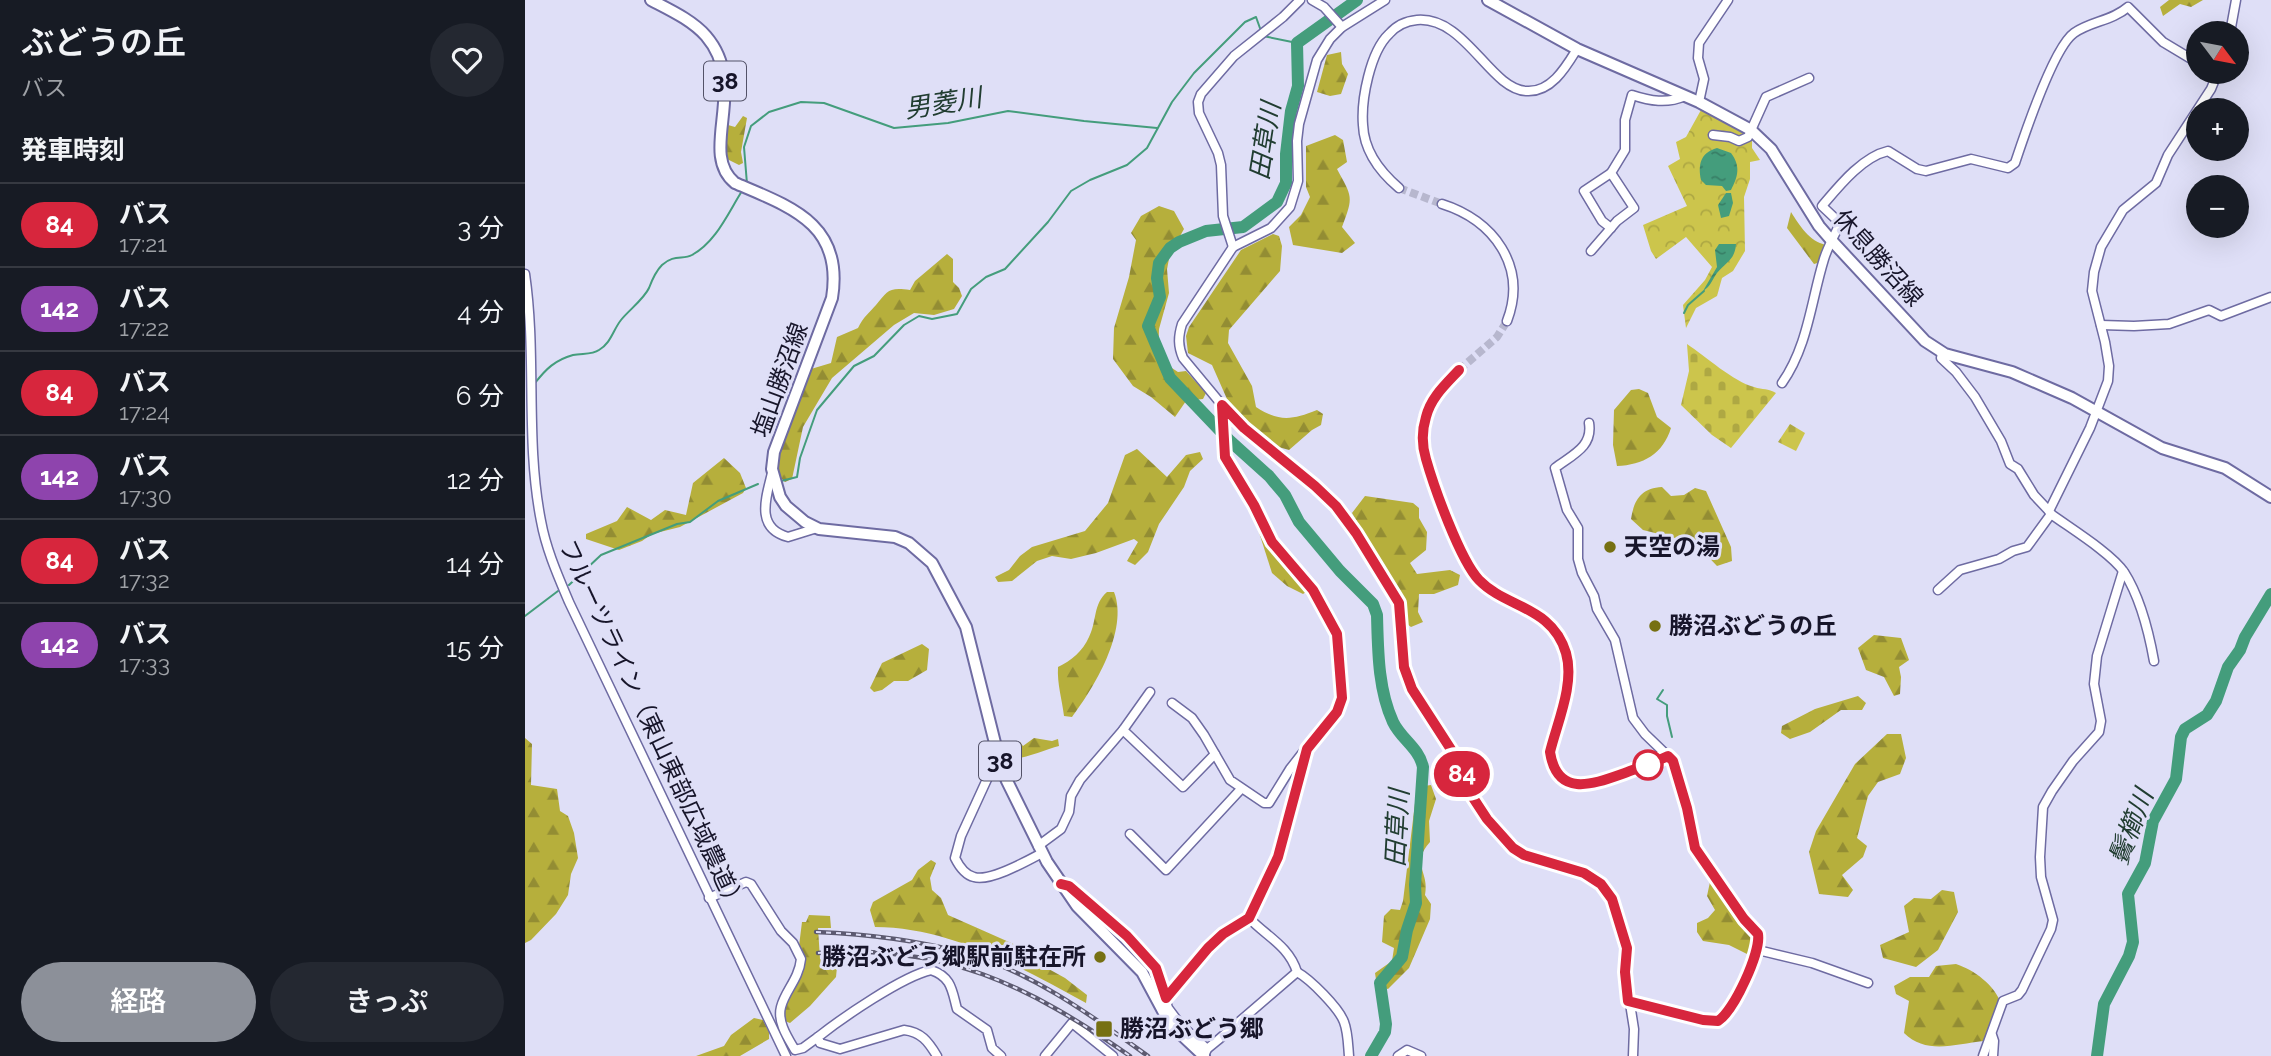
<!DOCTYPE html>
<html lang="ja">
<head>
<meta charset="utf-8">
<style>
  :root { --surface:#171b24; --page:#242831; --text:#f1f3f6; --muted:#9ea1a6; --line:#363941; --accent:#8c9099 }
  body { margin:0; font-family:Raleway,"Noto Sans JP",sans-serif; background:var(--page); color:var(--text); height:100vh; display:flex; flex-direction:column; font-size:26px; white-space:nowrap }
  * { box-sizing:border-box; margin:0 }
  p { font-size:23px; color:var(--muted) }
  .icon { flex:none; width:38px; height:38px; fill:none; stroke:currentColor; stroke-width:2; stroke-linecap:round; stroke-linejoin:round }
  .map { position:relative; flex:1; overflow:hidden }
  .drawer { display:flex; flex-direction:column; background:var(--surface); width:525px }
  .drawer>* { flex:none }
  .badge { padding:0 14px; border-radius:23px; font-size:24px; line-height:46px }
  .needle { width:46px; rotate:122deg }
  .buttons { position:absolute; left:1661px; top:21px; display:grid; gap:14px }
  .buttons a { display:grid; place-items:center; width:63px; height:63px; border-radius:50%; background:var(--surface); box-shadow:0 7px 28px #0002; font-size:35px }
  .map>.badge { position:absolute; translate:-50% -50%; box-shadow:0 0 0 4px #fff }
  h2 { padding:0 21px; font-size:26px; line-height:63px }
  .round { display:grid; place-items:center; flex:none; width:74px; height:74px; border-radius:37px; background:var(--page) }
  .head { display:flex; align-items:center; justify-content:space-between; height:119px; padding:0 21px }
  h1 { font-size:33px; font-weight:600; line-height:52px }
  .cta { display:flex; gap:14px; margin-top:auto; padding:14px 21px }
  .cta a { flex:1; height:80px; border-radius:42px; background:var(--accent); color:#fff; font-size:28px; font-weight:600; line-height:80px; text-align:center }
  .cta a+a { background:var(--page); color:var(--text) }
  ul { padding:0; list-style:none }
  li { display:flex; align-items:center; gap:21px; height:84px; padding:0 21px; border-top:2px solid var(--line) }
  li div { flex:1 }
  li b { display:block; font-size:26px }
  li em { font-style:normal }
  li .badge { min-width:77px; font-weight:700; text-align:center }
  main { display:flex; flex:1; min-height:0 }
  .map>svg:first-child { display:block }
  .forest { fill:url(#forest-firs) }
  .cemetery { fill:url(#cemetery-stones) }
  .park { fill:url(#park-crowns) }
  .water { fill:url(#water-ripples) }
  .lines { fill:none; stroke-linecap:round; stroke-linejoin:round }
  .stream { stroke:#449d7c; stroke-width:2 }
  .river { stroke:#449d7c; stroke-width:12 }
  .minor-tunnel { stroke:#b7b7ce; stroke-width:8; stroke-dasharray:8 4; stroke-linecap:butt }
  .minor-casing { stroke:#6e6ba2; stroke-width:11 }
  .major-casing { stroke:#6e6ba2; stroke-width:14 }
  .minor { stroke:#fff; stroke-width:8 }
  .major { stroke:#fff; stroke-width:10 }
  .rail-casing { stroke:#5c5a70; stroke-width:4.5 }
  .rail { stroke:#dfdff7; stroke-width:2; stroke-dasharray:5; stroke-linecap:butt }
  .line-casing { stroke:#fff; stroke-width:16 }
  .line { stroke:#d7263d; stroke-width:10 }
  .poi-dot { fill:#767012; stroke:#dfdff7; stroke-width:2.5 }
  .stop-dot { fill:#fff; stroke:#d7263d; stroke-width:3.5 }
  .labels { text-anchor:middle; stroke-width:6; stroke-linejoin:round; paint-order:stroke }
  .shield { fill:#dfdff7; stroke:#535268; stroke-width:2 }
  .shield-label { font-size:23px; font-weight:bold; fill:#17152a }
  .street-label { font-size:24px; fill:#17152a; stroke:#dfdff7 }
  .poi-label { font-size:24px; font-weight:bold; fill:#17152a; stroke:#dfdff7; text-anchor:start }
  .water-label { font-size:26px; font-style:italic; fill:#213d31; stroke:#dfdff7 }
</style>
</head>
<body>
<main>
<section class="drawer">
<div class="head"><div><h1>ぶどうの丘</h1><p>バス</p></div><a class="round"><svg class="icon" aria-label="heart" viewBox="0 0 24 24"><path d="M12 20l-8-8c-3-5 5-10 8-4 3-6 11-1 8 4z"/></svg></a></div>
<h2>発車時刻</h2>
<ul>
<li><span class="badge" style="background:#d7263d;color:#fff">84</span><div><b>バス</b><p>17:21</p></div><em>3 分</em></li>
<li><span class="badge" style="background:#8e44ad;color:#fff">142</span><div><b>バス</b><p>17:22</p></div><em>4 分</em></li>
<li><span class="badge" style="background:#d7263d;color:#fff">84</span><div><b>バス</b><p>17:24</p></div><em>6 分</em></li>
<li><span class="badge" style="background:#8e44ad;color:#fff">142</span><div><b>バス</b><p>17:30</p></div><em>12 分</em></li>
<li><span class="badge" style="background:#d7263d;color:#fff">84</span><div><b>バス</b><p>17:32</p></div><em>14 分</em></li>
<li><span class="badge" style="background:#8e44ad;color:#fff">142</span><div><b>バス</b><p>17:33</p></div><em>15 分</em></li>
</ul>
<div class="cta"><a>経路</a><a>きっぷ</a></div>
</section>
<div class="map">
<svg width="1746" height="1056" viewBox="0 0 1746 1056">
  <defs>
    <pattern id="forest-firs" width="22" height="20" patternUnits="userSpaceOnUse" patternTransform="scale(1.75)"><rect width="22" height="20" fill="#b6af3c"/><path d="M5 1l3.5 6h-7zM16 11l3.5 6h-7z" fill="#938d33"/></pattern>
    <pattern id="cemetery-stones" width="16" height="16" patternUnits="userSpaceOnUse" patternTransform="scale(1.75)"><rect width="16" height="16" fill="#ccc54c"/><path d="M2 7V4a2 2 0 0 1 4 0v3zM10 15v-3a2 2 0 0 1 4 0v3z" fill="#aea843"/></pattern>
    <pattern id="park-crowns" width="20" height="18" patternUnits="userSpaceOnUse" patternTransform="scale(1.75)"><rect width="20" height="18" fill="#ccc54c"/><path d="M2 6a3 3 0 1 1 6 0M12 15a3 3 0 1 1 6 0" fill="none" stroke="#aea843"/></pattern>
    <pattern id="water-ripples" width="26" height="14" patternUnits="userSpaceOnUse" patternTransform="scale(1.75)"><rect width="26" height="14" fill="#449d7c"/><path d="M2 4q2-2 4 0t4 0M15 11q2-2 4 0t4 0" fill="none" stroke="#387f66"/></pattern>
  </defs>
  <rect width="100%" height="100%" fill="#dfdff7"/>
  <g class="forest">
    <polygon points="1644,0 1678,0 1666,7 1655,4 1638,16 1635,7"/>
    <polygon points="816,52 817,64 823,74 816,94 805,96 792,92 802,55"/>
    <polygon points="218,116 222,118 216,152 218,163 214,165 200,158 203,125 210,127"/>
    <path d="M 810,135 L 818,140 L 822,162 L 812,169 C 827,197 829,196 817,227 L 830,243 L 817,253 L 768,245 L 764,227 L 776,215 L 785,197 L 781,187 L 781,146 Z"/>
    <polygon points="634,206 649,211 659,229 645,254 642,269 644,293 634,329 633,359 653,372 661,371 681,393 678,399 661,401 650,417 626,397 608,386 588,359 589,328 604,277 611,240 606,233 616,216"/>
    <path d="M 1266,212 C 1275,226 1284,241 1301,245 L 1296,262 L 1289,264 L 1262,228 Z"/>
    <path d="M 748,234 L 754,236 L 757,246 L 755,271 L 704,330 L 703,343 L 727,386 L 731,407 C 754,422 767,420 792,410 L 798,414 L 796,425 L 787,430 L 764,450 L 750,446 L 725,425 L 702,399 L 687,365 L 663,353 L 661,336 L 664,327 L 716,250 Z"/>
    <path d="M 422,254 L 428,259 L 428,282 L 434,288 L 437,296 L 429,309 L 409,315 L 389,313 L 369,325 L 307,378 L 278,427 L 267,479 L 260,482 L 254,476 L 254,456 L 286,369 L 306,363 L 312,337 L 333,328 C 338,317 344,313 351,305 C 363,291 363,287 385,290 L 390,281 Z"/>
    <path d="M 1114,389 L 1123,393 L 1132,417 L 1146,428 C 1138,454 1118,465 1092,466 L 1088,445 L 1089,410 L 1106,390 Z"/>
    <polygon points="612,449 642,477 661,455 675,452 678,459 665,471 659,487 634,524 623,552 610,565 602,561 613,542 609,539 571,553 546,559 527,556 512,561 487,581 473,582 470,577 484,570 495,556 507,547 560,531 583,503 600,455"/>
    <polygon points="199,458 215,473 221,488 218,493 155,527 127,534 117,541 94,550 61,539 61,534 92,521 102,507 126,520 140,510 161,515 168,483"/>
    <path d="M 1137,487 L 1146,496 L 1159,495 L 1170,488 L 1181,491 L 1206,547 L 1207,561 L 1192,566 L 1170,543 L 1118,530 L 1106,519 C 1109,500 1116,488 1137,487 Z"/>
    <polygon points="840,496 888,503 894,508 894,518 902,532 901,550 885,563 892,574 925,570 935,575 933,585 909,594 894,594 893,612 898,622 886,627 882,624 880,607 874,593 827,513"/>
    <polygon points="731,523 734,523 784,590 778,594 762,586 747,573"/>
    <path d="M 582,592 L 589,592 C 604,630 569,688 547,717 L 539,716 C 537,699 532,684 533,667 C 546,661 558,651 564,637 C 572,621 568,604 582,592 Z"/>
    <polygon points="1349,635 1376,638 1384,660 1374,667 1376,677 1375,694 1369,696 1359,677 1341,670 1333,648"/>
    <polygon points="397,644 404,649 402,670 383,681 369,681 357,690 349,692 345,688 357,663"/>
    <polygon points="1333,696 1341,703 1337,710 1316,710 1285,732 1265,739 1256,733 1257,726 1290,709"/>
    <polygon points="1362,734 1376,734 1381,758 1375,774 1353,782 1343,796 1332,838 1342,846 1338,857 1317,875 1328,890 1323,897 1294,894 1284,852 1291,831 1330,764"/>
    <polygon points="0,738 7,744 6,785 32,789 35,811 43,816 49,833 53,858 46,874 43,895 31,914 6,940 0,943"/>
    <path d="M 509,738 L 527,741 L 533,739 L 534,746 C 521,749 498,760 487,758 L 486,752 L 495,742 L 498,746 Z"/>
    <path d="M 906,785 L 911,799 L 904,821 L 905,842 C 885,864 905,872 900,895 L 906,904 L 905,919 L 884,968 L 863,989 L 852,986 L 850,973 L 867,961 L 869,948 L 857,942 L 859,916 L 866,909 L 875,910 L 878,901 L 892,787 Z"/>
    <path d="M 406,860 L 411,863 L 405,878 L 407,890 L 416,898 L 423,915 L 502,950 L 511,962 L 540,978 L 562,995 L 561,1003 C 497,968 425,927 350,927 L 345,910 L 348,902 L 387,880 L 393,870 Z"/>
    <polygon points="1189,881 1216,921 1226,930 1229,941 1224,955 1204,945 1178,941 1172,932 1172,923 1183,918 1190,910 1182,896 1185,882"/>
    <polygon points="1417,890 1429,892 1433,912 1413,950 1391,967 1358,958 1355,945 1384,932 1379,906 1389,898 1406,899"/>
    <polygon points="284,915 305,916 306,928 293,928 295,959 312,967 311,977 285,1006 265,1023 257,1020 259,1008 279,965 274,946 277,922 281,922"/>
    <path d="M 1431,964 C 1449,970 1470,985 1476,1004 L 1458,1041 C 1431,1044 1401,1055 1379,1033 L 1384,1001 L 1371,994 L 1369,986 L 1385,977 L 1404,977 L 1411,966 Z"/>
    <polygon points="229,1018 238,1020 244,1032 244,1039 215,1056 171,1056 199,1046 206,1035"/>
  </g>
  <g class="cemetery">
    <path d="M 1162,344 C 1180,356 1209,382 1229,387 C 1238,390 1243,388 1251,393 L 1206,448 L 1187,435 L 1156,405 L 1164,371 Z"/>
    <polygon points="1265,424 1280,433 1271,451 1253,442"/>
  </g>
  <polygon class="park" points="1176,110 1227,138 1227,148 1235,160 1225,162 1225,179 1219,197 1220,251 1208,271 1197,278 1192,296 1171,308 1161,328 1158,305 1180,280 1187,267 1161,237 1131,259 1126,251 1118,225 1162,206 1143,166 1155,159 1151,142 1161,137"/>
  <g class="water">
    <path d="M 1192,148 L 1206,153 C 1216,166 1213,177 1206,190 L 1201,191 L 1197,186 L 1181,185 L 1176,180 C 1173,165 1175,153 1192,148 Z"/>
    <polygon points="1201,193 1206,193 1208,203 1204,216 1196,218 1193,205"/>
    <path d="M 1194,244 L 1211,244 C 1210,260 1201,262 1192,273 C 1187,280 1185,287 1178,291 L 1192,267 L 1190,250 Z"/>
  </g>
  <g class="lines">
    <g class="stream">
      <polyline points="738,36 772,43"/>
      <polyline points="222,184 219,147 226,126 244,112 276,102 299,103 369,128 423,123 483,111 559,121 632,128"/>
      <polyline points="1159,313 1163,305 1179,291"/>
      <path d="M 10,383 C 21,369 30,360 48,355 C 57,353 67,355 74,350 C 86,343 88,330 96,320 C 103,311 119,299 124,288 C 127,280 131,271 137,265 C 149,254 158,260 167,255 C 191,242 203,213 217,191"/>
      <polyline points="256,481 272,477 275,458 292,410 329,366 349,356 379,325 394,316 407,319 432,314 446,289 461,277 480,269 523,222 546,191 565,180 602,165 622,148 647,102 669,73 720,22 731,17 736,31"/>
      <polyline points="44,585 76,555 152,524 165,522 193,501 233,484"/>
      <polyline points="0,616 33,591"/>
      <polyline points="1138,690 1132,699 1142,705 1142,716 1147,737"/>
    </g>
    <g class="river">
      <path d="M 832,0 L 772,43 L 773,86 L 766,111 L 761,154 L 761,183 L 752,202 L 718,227 L 681,231 L 654,242 L 645,248 L 634,263 L 632,278 L 635,297 L 623,326 L 645,378 L 704,440 L 744,476 L 760,495 L 774,522 L 815,571 L 848,604 L 852,615 C 853,651 853,689 868,722 C 876,739 894,748 898,767 L 890,885 L 891,903 L 882,930 L 877,957 L 855,983 L 861,1024 L 860,1032 L 846,1056"/>
      <polyline points="1572,1056 1579,1004 1604,956 1608,942 1603,894 1620,863 1628,821 1651,779 1656,737 1660,729 1682,715 1691,701 1703,667 1715,650 1720,637 1746,594"/>
    </g>
    <g class="minor-tunnel">
      <polyline points="874,188 917,204"/>
      <polyline points="934,370 972,337 982,321"/>
    </g>
    <g class="minor-casing">
      <g id="minor">
        <polyline points="787,0 799,7 817,27"/>
        <path d="M 860,0 L 817,27 L 805,39 L 792,60 L 774,124 L 772,141 L 773,181 L 765,207 L 746,228 L 708,247 L 657,324 C 653,337 653,346 658,358 L 707,417 L 790,486 L 812,506 L 831,533 L 874,603 L 879,667 L 887,689 L 927,751 L 943,790 L 962,819 L 988,848 L 999,855 L 1060,873 L 1076,884 L 1088,899 L 1102,948 L 1100,972 L 1109,1029 L 1108,1056"/>
        <polyline points="1705,33 1711,0"/>
        <polyline points="1174,102 1179,79 1173,58 1174,43 1203,0"/>
        <polyline points="1188,135 1205,137 1214,141 1223,137 1241,97 1284,78"/>
        <polyline points="1086,173 1059,191 1077,221 1086,228"/>
        <path d="M 874,188 C 854,171 839,151 838,125 C 836,100 845,52 864,34 C 871,26 881,21 892,20 C 940,16 965,89 1001,91 C 1026,93 1041,67 1052,49"/>
        <path d="M 917,204 C 968,220 1003,266 982,321"/>
        <polyline points="708,247 698,216 696,165 693,153 674,113 673,102 676,94 709,56 758,17 775,0"/>
        <path d="M 1066,251 L 1092,221 L 1109,208 L 1086,173 L 1100,150 L 1100,120 L 1107,95 C 1125,101 1142,104 1160,96"/>
        <path d="M 0,274 C 12,356 0,440 16,521 C 21,549 33,576 44,602 L 261,1056"/>
        <polyline points="1576,325 1609,326 1644,324 1684,310 1696,316 1746,297"/>
        <polyline points="1417,353 1416,358 1431,372 1450,397 1476,441 1485,464 1493,469 1509,495 1524,511"/>
        <path d="M 934,370 C 918,388 903,402 899,427 C 894,456 936,565 958,584 C 987,607 1029,611 1041,653 C 1050,684 1032,723 1025,752 C 1031,798 1066,785 1097,774 C 1113,768 1128,763 1143,756"/>
        <path d="M 1257,383 C 1283,346 1286,301 1299,259 C 1303,246 1310,235 1315,223 L 1297,206 C 1314,186 1337,157 1363,151 L 1392,169 L 1401,171 L 1446,159 L 1483,168 L 1490,163 C 1499,136 1529,47 1549,33 C 1566,21 1587,21 1603,7 L 1638,42 L 1673,63"/>
        <path d="M 1064,423 C 1068,447 1047,455 1030,468 L 1042,510 L 1053,528 L 1053,559 L 1057,573 L 1069,596 L 1072,609 L 1090,640 L 1108,718 L 1120,734 L 1148,761 L 1151,768 L 1170,848 L 1219,919 C 1225,924 1231,929 1233,937 C 1237,952 1214,990 1207,1005 L 1204,1012 L 1193,1021 L 1178,1020 L 1103,1001"/>
        <path d="M 247,473 C 241,498 230,528 263,537 L 292,528"/>
        <path d="M 1526,514 C 1545,528 1586,553 1599,572 C 1615,597 1624,633 1629,661"/>
        <polyline points="1413,590 1435,570 1474,559 1488,551 1502,547 1526,514 1524,511 1565,428 1583,381 1584,366 1580,342 1567,291 1569,272 1576,247 1598,210 1631,183 1643,155 1686,89 1693,72"/>
        <polyline points="647,703 667,718 679,735 705,780 739,803 744,803 765,769 815,705 814,648 812,634 793,598 778,576 748,542 729,505 700,457 697,405"/>
        <polyline points="598,730 658,787 690,754"/>
        <path d="M 474,759 L 469,764 L 436,836 L 430,858 C 434,866 440,875 449,877 C 465,882 502,861 517,853"/>
        <polyline points="605,834 641,870 716,789"/>
        <polyline points="513,846 536,829 544,812 546,796 555,780 598,730 625,692"/>
        <polyline points="539,885 544,886 602,936 631,968 643,1008 655,1024 682,1049"/>
        <path d="M 184,898 L 221,882 L 226,884 L 256,931 L 268,943 L 276,959 C 274,979 260,991 256,1007 C 252,1022 263,1038 270,1050 L 278,1048 L 293,1037"/>
        <polyline points="1233,950 1287,963 1343,983"/>
        <path d="M 772,972 C 785,979 814,1008 819,1022 C 823,1032 823,1045 824,1056"/>
        <path d="M 641,998 C 669,965 686,941 724,918"/>
        <polyline points="1467,1035 1469,1041 1468,1056"/>
        <path d="M 412,1056 C 403,1041 396,1032 379,1030 L 315,1049 L 295,1043 L 293,1037 C 317,1018 378,976 406,970 C 427,977 427,991 432,1009 L 462,1030 L 467,1048 L 476,1056"/>
        <polyline points="520,1056 547,1023 588,1056"/>
        <path d="M 679,1056 L 682,1049 L 693,1040 L 772,972 C 764,946 741,936 724,918 L 753,857 L 782,751"/>
        <polyline points="873,1056 882,1050 896,1056"/>
        <polyline points="1458,1056 1478,1001 1493,995 1497,990 1526,929 1528,920 1516,877 1515,857 1518,807 1527,791 1548,761 1574,732 1576,721 1569,684 1572,656 1598,571"/>
      </g>
    </g>
    <g class="major-casing">
      <g id="major">
        <path d="M 126,0 C 145,10 167,20 181,36 C 225,87 172,152 210,183 C 266,207 319,224 307,298 L 249,452 L 247,469 L 255,497 L 261,506 L 280,522 L 294,529 L 370,537 L 384,543 L 407,563 L 441,627 L 474,759 L 482,781 L 522,862 L 552,906 L 617,972 L 645,1024 L 679,1056"/>
        <polyline points="963,0 1052,49 1174,102 1226,130 1246,149 1294,226 1307,241 1400,341 1420,354 1487,372 1547,398 1637,448 1700,468 1746,497"/>
      </g>
    </g>
    <use href="#minor" class="minor"/>
    <use href="#major" class="major"/>
    <g class="rail-casing">
      <g id="rail">
        <path d="M 291,932 C 342,934 391,940 440,953 C 507,972 567,1016 623,1056"/>
        <path d="M 293,953 C 419,943 504,986 605,1056"/>
      </g>
    </g>
    <use href="#rail" class="rail"/>
  </g>
  <g class="lines">
    <g class="line-casing">
      <path id="line" d="M 536,884 L 544,886 L 602,936 L 631,968 L 641,998 L 683,948 L 698,934 L 724,918 L 753,857 L 782,749 L 812,712 L 817,698 L 812,634 L 788,590 L 747,542 L 729,505 L 700,457 L 697,405 L 719,428 L 790,486 L 811,506 L 831,533 L 874,603 L 879,667 L 887,689 L 927,751 L 943,790 L 962,819 L 988,848 L 999,855 L 1059,873 L 1076,884 L 1087,899 L 1102,948 L 1100,972 L 1103,1001 L 1178,1020 L 1193,1021 C 1209,1011 1236,952 1233,934 L 1219,919 L 1170,848 L 1162,808 L 1148,761 L 1143,756 C 1128,763 1113,768 1097,774 C 1066,785 1032,797 1025,752 C 1032,723 1050,684 1041,653 C 1027,606 981,608 954,580 C 935,560 909,487 901,459 C 897,446 897,430 901,417 C 906,397 921,384 934,370"/>
    </g>
    <use href="#line" class="line"/>
  </g>
  <g class="poi-dot">
    <circle cx="1085" cy="547" r="7"/>
    <circle cx="1130" cy="626" r="7"/>
    <circle cx="575" cy="957" r="7"/>
    <rect x="570" y="1020" width="18" height="18" rx="3.5"/>
  </g>
  <circle class="stop-dot" cx="1123" cy="765" r="14"/>
  <g class="labels">
    <g class="shield">
      <rect x="179" y="61.5" width="42" height="39" rx="5"/>
      <rect x="454" y="741.5" width="42" height="39" rx="5"/>
    </g>
    <g class="shield-label">
      <text x="200" y="89">38</text>
      <text x="475" y="769">38</text>
    </g>
    <g class="street-label">
      <text transform="translate(1353 258) rotate(48)" y="8">休息勝沼線</text>
      <text transform="translate(255 380) rotate(-70)" y="8">塩山勝沼線</text>
      <text transform="translate(127 726) rotate(65)" y="8">フルーツライン（東山東部広域農道）</text>
    </g>
    <g class="poi-label">
      <text x="1099" y="555">天空の湯</text>
      <text x="1144" y="634">勝沼ぶどうの丘</text>
      <text x="561" y="965" text-anchor="end">勝沼ぶどう郷駅前駐在所</text>
      <text x="595" y="1037">勝沼ぶどう郷</text>
    </g>
    <g class="water-label">
      <text transform="translate(418 103) rotate(-9)" y="9">男菱川</text>
      <text transform="translate(740 141) rotate(-81)" y="9">田草川</text>
      <text transform="translate(1606 827) rotate(-69)" y="9">鬢櫛川</text>
      <text transform="translate(872 828) rotate(-87)" y="9">田草川</text>
    </g>
  </g>
</svg>
<div class="buttons">
<a><svg class="needle" viewBox="-14 -14 28 28"><path d="M0-13l5 13h-10z" fill="#e53935"/><path d="M0 13l5-13h-10z" fill="#9ea1a6"/></svg></a>
<a>+</a>
<a>−</a>
</div>
<b class="badge" style="left:937px;top:774px;background:#d7263d;color:#fff">84</b>
</div>
</main>
</body>
</html>
